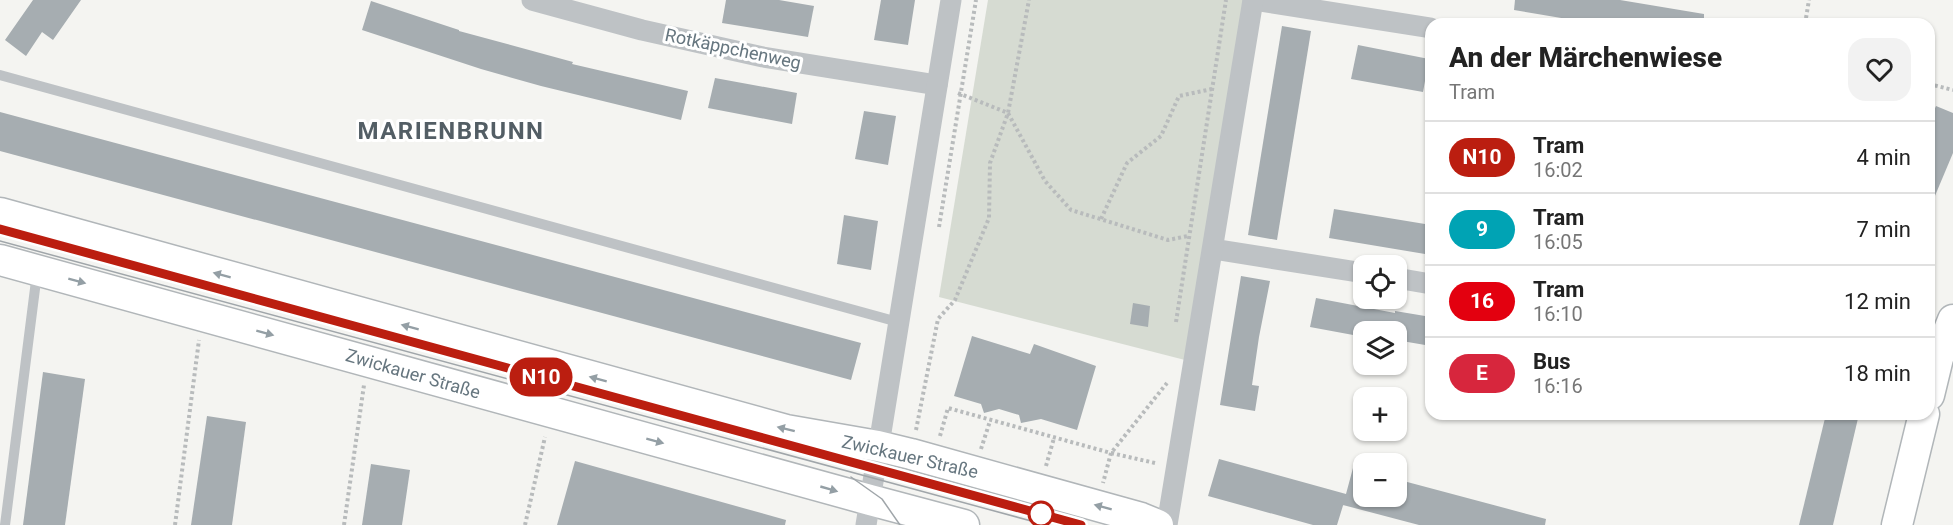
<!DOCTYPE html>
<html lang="en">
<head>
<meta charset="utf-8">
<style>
  :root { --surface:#fff; --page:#f2f2f2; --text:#222; --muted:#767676; --line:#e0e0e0 }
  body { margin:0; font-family:Roboto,sans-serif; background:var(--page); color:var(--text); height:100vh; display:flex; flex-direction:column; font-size:22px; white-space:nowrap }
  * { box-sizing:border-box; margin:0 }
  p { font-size:20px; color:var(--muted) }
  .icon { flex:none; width:33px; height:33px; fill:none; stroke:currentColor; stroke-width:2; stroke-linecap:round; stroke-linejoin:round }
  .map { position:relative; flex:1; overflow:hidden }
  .panel { position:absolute; left:1425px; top:18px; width:510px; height:402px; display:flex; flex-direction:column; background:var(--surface); border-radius:18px; box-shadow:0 2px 4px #0004 }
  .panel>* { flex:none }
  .badge { padding:0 12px; border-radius:20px; font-size:21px; line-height:39px }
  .tools { position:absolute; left:1353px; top:255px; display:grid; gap:12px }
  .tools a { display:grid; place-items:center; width:54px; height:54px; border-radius:12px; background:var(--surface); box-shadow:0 2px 4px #0004; font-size:30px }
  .map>.badge { position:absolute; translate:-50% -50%; box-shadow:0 0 0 3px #fff }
  .round { display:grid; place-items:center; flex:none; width:63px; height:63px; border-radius:18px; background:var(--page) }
  .headline { display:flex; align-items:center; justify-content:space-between; height:102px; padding:0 24px }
  h1 { font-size:28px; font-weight:800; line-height:45px }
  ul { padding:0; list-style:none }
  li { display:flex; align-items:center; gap:18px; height:72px; padding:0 24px; border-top:2px solid var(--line) }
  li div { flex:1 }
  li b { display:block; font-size:22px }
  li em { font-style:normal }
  li .badge { min-width:66px; font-weight:700; text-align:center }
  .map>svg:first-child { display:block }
  .green { fill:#d6dbd2 }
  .building { fill:#a6adb1 }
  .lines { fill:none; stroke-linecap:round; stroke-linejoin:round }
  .secondary-casing { stroke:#b1b6b9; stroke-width:33 }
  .path { stroke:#b8bbbc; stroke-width:4; stroke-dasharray:3 3; stroke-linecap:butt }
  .lane { stroke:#bec2c5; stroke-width:10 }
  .street { stroke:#bec2c5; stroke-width:21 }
  .secondary { stroke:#fff; stroke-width:30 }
  .tram { stroke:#a0a6aa; stroke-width:1.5 }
  .oneway { fill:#949fa5 }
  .line-casing { stroke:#fff; stroke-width:14 }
  .line { stroke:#bb1e10; stroke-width:9 }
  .stop-dot { fill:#fff; stroke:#bb1e10; stroke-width:3 }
  .labels { text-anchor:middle; stroke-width:6; stroke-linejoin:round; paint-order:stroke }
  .street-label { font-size:18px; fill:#66767f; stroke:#fff }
  .district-label { font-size:24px; font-weight:bold; letter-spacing:1.5px; fill:#535e65; stroke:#fff }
</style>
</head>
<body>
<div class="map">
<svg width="1953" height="525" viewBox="0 0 1953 525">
  <rect width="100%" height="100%" fill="#f4f4f1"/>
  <polygon class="green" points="988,0 1245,0 1185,360 939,297"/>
  <g class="building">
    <polygon points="33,0 81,0 53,40 42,32 26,56 5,40"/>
    <polygon points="726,0 779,0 814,6 808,37 722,23"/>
    <polygon points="881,0 915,0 908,45 874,40"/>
    <polygon points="1515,0 1620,0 1704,14 1704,24 1597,24 1514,10"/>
    <polygon points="371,1 459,30 459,31 573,62 572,64 688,91 681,120 541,86 481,69 362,30"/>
    <polygon points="1282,26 1311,31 1277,240 1248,235"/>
    <polygon points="1358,45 1429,59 1423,92 1351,79"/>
    <polygon points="715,78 797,93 792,124 708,108"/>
    <polygon points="1936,106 1953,113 1953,153 1929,210 1929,122"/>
    <polygon points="864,111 896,116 888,165 855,159"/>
    <polygon points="0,112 861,343 851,380 0,151"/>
    <polygon points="1334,209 1431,225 1431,255 1329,238"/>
    <polygon points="844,215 878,221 871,270 837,264"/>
    <polygon points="1241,276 1270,281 1259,337 1252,385 1259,386 1255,411 1220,405"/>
    <polygon points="1316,298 1395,313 1395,311 1431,317 1431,346 1396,340 1396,332 1364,332 1364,337 1310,327"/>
    <polygon points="1133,303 1150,306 1148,327 1130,324"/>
    <polygon points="972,336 1030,354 1034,344 1096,366 1077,430 1041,419 1021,423 1019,415 999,409 984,413 981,404 954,396"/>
    <polygon points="43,372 85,379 65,525 23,525"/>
    <polygon points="1826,414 1859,414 1833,525 1799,525"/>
    <polygon points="207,416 246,422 232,525 191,525"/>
    <polygon points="1219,459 1346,494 1353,468 1364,471 1364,496 1396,496 1396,479 1546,519 1545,525 1419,525 1343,505 1345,499 1337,525 1313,525 1208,496"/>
    <polygon points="575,461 786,520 785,525 557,525"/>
    <polygon points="371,464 410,470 402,525 362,525"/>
  </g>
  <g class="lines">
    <g class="secondary-casing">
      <g id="secondary">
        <polyline points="0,213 786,430 878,446 911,454 1141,518 1158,525"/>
        <polyline points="0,260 870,500 964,525"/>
        <polyline points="1929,395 1938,358 1953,320"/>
        <polyline points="1897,525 1924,414"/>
      </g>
    </g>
    <g class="path">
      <polyline points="1805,24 1809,0"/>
      <polyline points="1929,84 1953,90"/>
      <polyline points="958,93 1008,113 1045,181 1071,210 1168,240 1188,236"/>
      <polyline points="1101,219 1127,163 1161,136 1179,96 1212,89"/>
      <polyline points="939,227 976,0"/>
      <polyline points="1176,322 1226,0"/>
      <polyline points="916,430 938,319 955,300 989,218 990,163 1008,113 1029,0"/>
      <polyline points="940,436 948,408 1111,453 1103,483"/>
      <polyline points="981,449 990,421"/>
      <polyline points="1155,463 1111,453 1167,383"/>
      <polyline points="1046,466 1054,438"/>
      <polyline points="175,525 199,340"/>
      <polyline points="344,525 364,385"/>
      <polyline points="525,525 545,437"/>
    </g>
    <g class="lane">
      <polyline points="0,75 898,322"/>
      <polyline points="5,525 37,273"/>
    </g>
    <g class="street">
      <polyline points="532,0 642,30 763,57 937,85"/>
      <polyline points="1253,0 1431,28"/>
      <polyline points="1213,249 1364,273"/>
      <polyline points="1396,278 1431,284"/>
      <polyline points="866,525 951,0"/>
      <polyline points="1167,525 1253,0"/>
    </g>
    <use href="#secondary" class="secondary"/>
    <g class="tram">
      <polyline points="0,229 1082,525"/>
      <polyline points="0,241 1046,525"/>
      <polyline points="851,477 882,499 900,525"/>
    </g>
  </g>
  <defs><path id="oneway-solid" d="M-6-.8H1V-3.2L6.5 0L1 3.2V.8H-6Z" transform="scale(1.5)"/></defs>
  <g class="oneway">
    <use href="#oneway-solid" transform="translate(222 275) rotate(-165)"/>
    <use href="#oneway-solid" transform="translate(77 281) rotate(15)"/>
    <use href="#oneway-solid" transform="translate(410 327) rotate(-165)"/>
    <use href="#oneway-solid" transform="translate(265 333) rotate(15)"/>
    <use href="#oneway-solid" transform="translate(598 379) rotate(-165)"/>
    <use href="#oneway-solid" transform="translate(786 429) rotate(-166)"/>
    <use href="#oneway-solid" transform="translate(655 441) rotate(15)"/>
    <use href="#oneway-solid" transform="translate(829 489) rotate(16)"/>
    <use href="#oneway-solid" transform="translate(1103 507) rotate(-165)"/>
  </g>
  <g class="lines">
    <g class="line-casing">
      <polyline id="line" points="0,229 1081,525"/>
    </g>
    <use href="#line" class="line"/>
  </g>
  <circle class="stop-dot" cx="1041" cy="514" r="12"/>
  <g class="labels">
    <g class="street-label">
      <text transform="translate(733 49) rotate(12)" y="6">Rotkäppchenweg</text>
      <text transform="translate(413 374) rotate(16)" y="6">Zwickauer Straße</text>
      <text transform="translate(910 457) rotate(13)" y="6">Zwickauer Straße</text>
    </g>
    <g class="district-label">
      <text x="451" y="139">MARIENBRUNN</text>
    </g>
  </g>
</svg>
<div class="tools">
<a><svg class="icon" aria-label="locate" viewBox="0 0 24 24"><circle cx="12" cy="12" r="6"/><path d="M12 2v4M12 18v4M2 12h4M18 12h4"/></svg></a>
<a><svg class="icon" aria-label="layers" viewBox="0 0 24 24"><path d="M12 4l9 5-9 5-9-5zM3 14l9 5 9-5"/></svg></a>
<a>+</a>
<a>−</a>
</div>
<b class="badge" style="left:541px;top:377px;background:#bb1e10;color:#fff">N10</b>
<section class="panel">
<div class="headline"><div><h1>An der Märchenwiese</h1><p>Tram</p></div><a class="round"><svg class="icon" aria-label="heart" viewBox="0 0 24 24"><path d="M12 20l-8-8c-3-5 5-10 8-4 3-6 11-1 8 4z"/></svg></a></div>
<ul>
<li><span class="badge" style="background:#bb1e10;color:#fff">N10</span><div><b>Tram</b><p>16:02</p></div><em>4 min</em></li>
<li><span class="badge" style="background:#00a3b4;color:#fff">9</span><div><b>Tram</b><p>16:05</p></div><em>7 min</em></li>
<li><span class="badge" style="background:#e3000f;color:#fff">16</span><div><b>Tram</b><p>16:10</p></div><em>12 min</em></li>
<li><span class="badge" style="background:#d7263d;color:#fff">E</span><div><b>Bus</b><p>16:16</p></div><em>18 min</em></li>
</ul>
</section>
</div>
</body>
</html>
